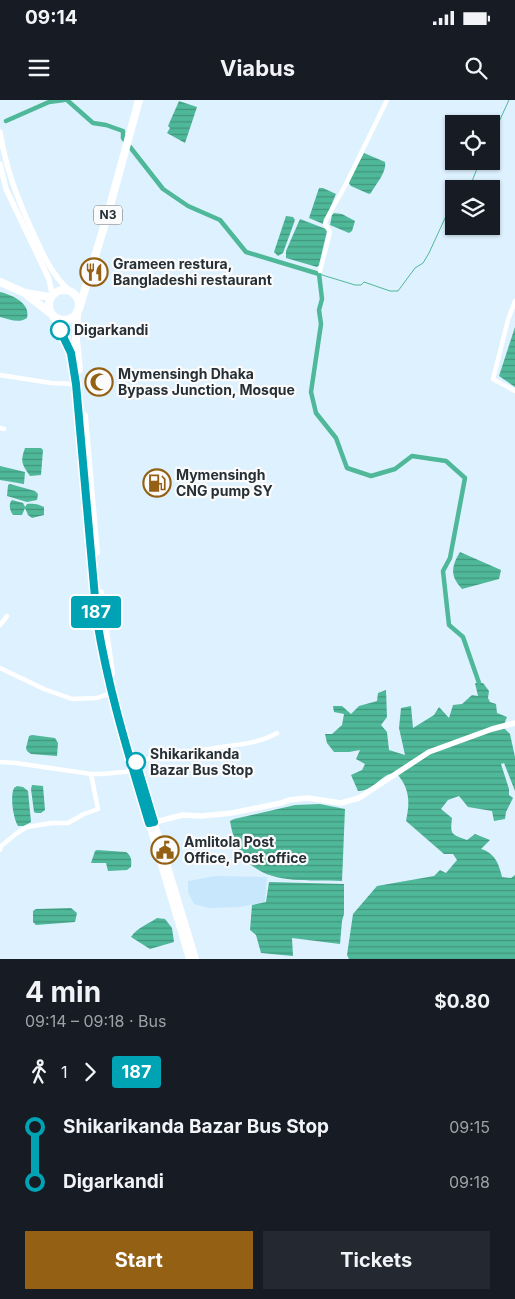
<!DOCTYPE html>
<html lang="en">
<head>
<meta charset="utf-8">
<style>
  :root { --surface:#171b24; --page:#242831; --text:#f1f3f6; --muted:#9ea1a6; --accent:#946114 }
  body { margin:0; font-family:Inter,sans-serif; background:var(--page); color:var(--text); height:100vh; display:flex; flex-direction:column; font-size:19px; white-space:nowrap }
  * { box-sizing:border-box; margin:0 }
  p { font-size:16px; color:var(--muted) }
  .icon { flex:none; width:28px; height:28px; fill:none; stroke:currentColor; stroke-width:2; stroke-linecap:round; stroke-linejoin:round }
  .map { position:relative; height:859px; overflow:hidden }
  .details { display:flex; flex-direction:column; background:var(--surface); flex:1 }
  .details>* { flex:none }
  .badge { padding:0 10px; border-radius:4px; font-size:18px; line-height:32px }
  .buttons { position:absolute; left:445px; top:15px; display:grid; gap:10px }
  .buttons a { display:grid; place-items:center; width:55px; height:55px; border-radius:0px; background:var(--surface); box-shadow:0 1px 4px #0004; font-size:25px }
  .map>.badge { position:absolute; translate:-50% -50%; box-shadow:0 0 0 2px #fff }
  .legs { display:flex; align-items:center; gap:8px; height:55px; padding:0 25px; font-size:16px }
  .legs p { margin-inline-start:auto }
  .headline { display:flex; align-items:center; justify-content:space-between; height:85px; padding:0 25px }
  h1 { font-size:28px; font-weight:700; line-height:38px }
  .primary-button { display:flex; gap:10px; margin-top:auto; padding:10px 25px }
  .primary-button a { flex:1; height:58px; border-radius:0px; background:var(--accent); color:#fff; font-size:20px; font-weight:700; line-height:58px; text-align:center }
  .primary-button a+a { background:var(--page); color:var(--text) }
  ul { padding:0 25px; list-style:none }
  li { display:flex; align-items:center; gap:18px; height:55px; font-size:19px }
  li i { display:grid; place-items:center; width:8px; height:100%; margin:0 6px; background:currentColor }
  li i::after { content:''; width:12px; height:12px; margin:-6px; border:4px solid; border-radius:50%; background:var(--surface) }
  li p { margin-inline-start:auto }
  li:first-child i { background:linear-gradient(#0000 50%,currentColor 0) }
  li:last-child i { background:linear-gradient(currentColor 50%,#0000 0) }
  .status { display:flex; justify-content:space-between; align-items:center; height:35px; padding:0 25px; background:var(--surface); direction:ltr }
  .status svg { height:14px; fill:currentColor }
  header { display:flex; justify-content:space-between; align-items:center; height:65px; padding:0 25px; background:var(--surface); font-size:22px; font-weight:700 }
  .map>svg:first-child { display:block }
  .built { fill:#c8e7fd }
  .water { fill:url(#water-rules) }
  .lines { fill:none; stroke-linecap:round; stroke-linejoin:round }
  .stream { stroke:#4eb898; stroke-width:1 }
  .canal { stroke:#4eb898; stroke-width:4.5 }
  .street { stroke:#fff; stroke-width:4.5 }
  .secondary { stroke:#fff; stroke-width:5.5 }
  .highway { stroke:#fff; stroke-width:8 }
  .line-1-casing { stroke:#fff; stroke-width:11 }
  .line-1 { stroke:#00a3b4; stroke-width:8 }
  .stop-1-dot { fill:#fff; stroke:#00a3b4; stroke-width:2.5 }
  .labels { text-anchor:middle; stroke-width:4.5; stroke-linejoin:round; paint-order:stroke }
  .shield { fill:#fbfbfb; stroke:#656c70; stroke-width:1 }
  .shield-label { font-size:12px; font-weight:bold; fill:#252f35 }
  .poi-label { font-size:14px; font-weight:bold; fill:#252f35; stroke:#fbfbfb; text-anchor:start }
  .stop-label { font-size:14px; font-weight:bold; fill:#252f35; stroke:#fbfbfb; text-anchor:start }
</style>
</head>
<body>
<div class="status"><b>09:14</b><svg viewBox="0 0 49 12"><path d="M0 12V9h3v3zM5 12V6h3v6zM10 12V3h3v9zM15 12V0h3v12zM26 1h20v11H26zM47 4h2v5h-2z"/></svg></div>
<header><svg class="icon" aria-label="menu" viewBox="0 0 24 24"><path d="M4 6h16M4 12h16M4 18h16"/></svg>Viabus<svg class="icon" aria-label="search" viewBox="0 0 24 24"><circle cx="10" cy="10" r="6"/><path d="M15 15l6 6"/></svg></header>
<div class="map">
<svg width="515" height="859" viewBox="0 0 515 859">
  <defs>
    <pattern id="water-rules" width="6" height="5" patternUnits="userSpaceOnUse" patternTransform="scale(1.25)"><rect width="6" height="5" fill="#4eb898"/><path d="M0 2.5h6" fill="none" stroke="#41967d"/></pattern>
  </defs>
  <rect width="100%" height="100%" fill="#def1ff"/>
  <polygon class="built" points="215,776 267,777 265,802 240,807 209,808 194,804 188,792 188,781"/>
  <g class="water">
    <polygon points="179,1 197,7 185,43 167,33 170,28 168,26"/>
    <path d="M 364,53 L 385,62 C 387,72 376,84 371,93 L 369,94 L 351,86 L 348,82 Z"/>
    <polygon points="319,88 323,88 336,94 323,124 309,118"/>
    <polygon points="334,113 342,114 355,121 352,131 349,133 330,125 332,115"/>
    <polygon points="286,116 293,117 295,120 283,153 278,156 274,152"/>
    <polygon points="300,119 326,129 327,131 319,165 317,167 286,158 286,151"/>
    <path d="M 0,192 C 12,195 31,203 27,218 C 18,224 10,219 0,217 Z"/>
    <polygon points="515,227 515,287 499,276"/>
    <path d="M 25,348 L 41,348 L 43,350 L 41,375 L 30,376 C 22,364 20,362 25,348 Z"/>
    <polygon points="0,366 25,372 24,384 0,380"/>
    <polygon points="10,384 35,391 38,394 37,400 27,402 7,396 8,385"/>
    <path d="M 12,400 L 23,403 L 25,407 L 27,404 C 33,403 39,404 44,407 L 44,415 L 32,418 L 28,415 L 25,408 L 22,415 L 13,415 C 10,411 8,404 12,400 Z"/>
    <path d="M 460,452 L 501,470 L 499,479 L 462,489 C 450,476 451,467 460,452 Z"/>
    <path d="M 475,583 L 483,583 L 489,591 L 488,598 L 490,602 L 496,604 L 497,613 L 507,617 L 503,627 L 510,634 L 515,657 L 515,691 L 504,663 L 501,664 L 509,689 L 509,695 L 513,698 L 506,712 L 505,719 L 494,721 L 492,711 L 468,707 L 459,696 L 448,700 L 441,709 L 452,718 C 450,735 451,734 467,740 L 475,734 L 490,740 L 481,749 C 495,753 499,764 502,777 L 511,778 L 515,775 L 515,859 L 349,859 L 347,855 L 353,814 L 377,786 L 434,776 L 440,770 L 446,773 L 457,760 L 453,754 L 444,754 L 406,721 C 410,702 410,689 397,674 C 383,670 376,691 358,691 L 351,675 L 362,670 L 365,664 L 356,659 L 360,650 L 349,652 L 334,652 L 327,643 L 325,634 L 332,634 L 342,625 L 344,614 L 334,612 L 333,606 L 342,606 L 351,614 L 359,606 L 377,601 L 378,593 L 386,590 L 387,617 L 381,625 L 387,632 L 389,650 L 405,655 L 399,628 L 401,608 L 411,606 L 413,628 L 434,615 L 439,607 L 449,618 L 453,605 L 462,604 L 472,595 L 478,596 Z"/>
    <polygon points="32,635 55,638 58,643 57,656 31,654 27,651 26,648 29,636"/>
    <polygon points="32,685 43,686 45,710 41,713 36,713 34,712 31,689"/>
    <path d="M 17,686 L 23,687 L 28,691 L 31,722 L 24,726 L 18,726 C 13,718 10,696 14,688 Z"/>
    <path d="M 320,704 L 345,709 L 342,781 C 289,780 241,787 230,721 L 234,719 L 295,705 Z"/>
    <path d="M 97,750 L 126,752 C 131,755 132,760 131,767 L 127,770 L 108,771 L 106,763 L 91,763 L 95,751 Z"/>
    <polygon points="269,782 344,784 344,814 342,821 340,844 292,838 293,856 261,853 256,835 250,830 252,805 266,802"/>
    <polygon points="71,808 77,813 75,822 36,825 33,822 33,811 36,809"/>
    <path d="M 157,818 L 165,819 L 172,828 L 174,842 L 150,849 L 131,837 C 137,828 148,824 157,818 Z"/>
  </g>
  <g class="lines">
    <g class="stream">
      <polyline points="491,39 509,0"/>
      <polyline points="469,89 480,61"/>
      <polyline points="319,174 355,185 361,185 364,182 390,191 398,191 415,168 423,163 429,153 446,116 454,108"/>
    </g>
    <g class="canal">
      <polyline points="67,0 93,23 106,25 123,31 123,38 163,89 188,106 220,120 246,152 319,174 322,199 319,210 321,224 311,292 316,313 336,338 347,368 371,376 395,369 412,356 446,361 465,378 450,458 443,471 449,525 463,537 479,583"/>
      <polyline points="6,21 49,2 64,0"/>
    </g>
    <g class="street">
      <polyline points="320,171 330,132 325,124 326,120 345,86 387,0"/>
      <polyline points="515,201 508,220 493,279 515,291"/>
      <polyline points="0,275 51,283 76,284"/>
      <polyline points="0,328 4,329"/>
      <polyline points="0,525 7,516"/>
      <polyline points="0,568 44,589 72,599 97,598 111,593"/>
      <polyline points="0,662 16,663 91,674 102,674 134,671"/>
      <path d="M 136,662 C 164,655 192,652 221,647 C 241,644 260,643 277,633"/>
      <polyline points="0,750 1,746 17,733 27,727 52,723 68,723 84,714 98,709 91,674"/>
    </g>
    <g class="secondary">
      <path d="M 0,32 C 6,70 18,100 34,135 C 43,155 52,175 69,190"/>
      <polyline points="0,64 6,89 49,179 52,194"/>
      <polyline points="151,723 183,715 201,716 232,713 281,703 289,700 308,698 341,703 359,698 429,652 492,629 515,623"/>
    </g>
    <g class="highway">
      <polyline points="0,182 25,193 50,197"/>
      <circle cx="64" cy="205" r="15"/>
      <polyline points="27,195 49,212"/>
      <polyline points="79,209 107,117 139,0"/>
      <polyline points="77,212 76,240 79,270"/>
      <polyline points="53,216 68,243 73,261 97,520 111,593 190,859"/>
      <polyline points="84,316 96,452"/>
      <polyline points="100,493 111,573"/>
      <polyline points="148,704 195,859"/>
    </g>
  </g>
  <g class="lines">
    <g class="line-1-casing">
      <path id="line-1" d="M 60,230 L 71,253 L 76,284 L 97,520 C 108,589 129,656 149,723 L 154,722 L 136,662"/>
    </g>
    <use href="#line-1" class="line-1"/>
  </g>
  <defs>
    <g id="restaurant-ring" transform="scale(1.4375)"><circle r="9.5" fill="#fbfbfb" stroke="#946114" stroke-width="1.5"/><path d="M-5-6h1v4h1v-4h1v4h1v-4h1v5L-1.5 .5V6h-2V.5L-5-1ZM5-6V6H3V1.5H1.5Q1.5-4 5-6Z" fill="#946114"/></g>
    <g id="mosque-ring" transform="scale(1.4375)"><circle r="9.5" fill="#fbfbfb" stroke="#946114" stroke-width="1.5"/><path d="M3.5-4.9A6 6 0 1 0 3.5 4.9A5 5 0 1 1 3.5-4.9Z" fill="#946114"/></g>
    <g id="fuel-ring" transform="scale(1.4375)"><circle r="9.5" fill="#fbfbfb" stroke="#946114" stroke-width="1.5"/><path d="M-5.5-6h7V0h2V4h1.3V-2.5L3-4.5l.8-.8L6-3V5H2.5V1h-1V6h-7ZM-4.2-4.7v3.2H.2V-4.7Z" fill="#946114"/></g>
    <g id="civic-ring" transform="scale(1.4375)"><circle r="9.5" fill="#fbfbfb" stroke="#946114" stroke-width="1.5"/><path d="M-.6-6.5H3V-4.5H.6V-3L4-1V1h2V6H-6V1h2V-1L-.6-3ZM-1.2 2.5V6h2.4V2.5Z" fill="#946114"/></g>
  </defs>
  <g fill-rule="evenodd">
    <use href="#restaurant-ring" x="94" y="172"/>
    <use href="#mosque-ring" x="99" y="282"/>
    <use href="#fuel-ring" x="157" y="383"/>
    <use href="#civic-ring" x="165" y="750"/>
  </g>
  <g class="stop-1-dot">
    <circle cx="60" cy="230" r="9"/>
    <circle cx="136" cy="662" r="9"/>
  </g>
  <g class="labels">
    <rect class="shield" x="94" y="105.5" width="28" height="19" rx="4"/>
    <g class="shield-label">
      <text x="108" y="119">N3</text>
    </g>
    <g class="poi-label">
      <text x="113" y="169">Grameen restura,<tspan x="113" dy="16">Bangladeshi restaurant</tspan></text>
      <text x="118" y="279">Mymensingh Dhaka<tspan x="118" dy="16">Bypass Junction, Mosque</tspan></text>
      <text x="176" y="380">Mymensingh<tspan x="176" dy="16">CNG pump SY</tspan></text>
      <text x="184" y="747">Amlitola Post<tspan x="184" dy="16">Office, Post office</tspan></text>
    </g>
    <g class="stop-label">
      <text x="74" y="235">Digarkandi</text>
      <text x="150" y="659">Shikarikanda<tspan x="150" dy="16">Bazar Bus Stop</tspan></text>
    </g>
  </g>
</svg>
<div class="buttons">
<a><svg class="icon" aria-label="locate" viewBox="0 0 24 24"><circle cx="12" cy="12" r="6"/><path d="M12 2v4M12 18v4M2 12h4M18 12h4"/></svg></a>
<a><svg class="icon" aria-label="layers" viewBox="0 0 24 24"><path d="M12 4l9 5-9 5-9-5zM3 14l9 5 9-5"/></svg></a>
</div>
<b class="badge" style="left:96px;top:512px;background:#00a3b4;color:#fff">187</b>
</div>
<section class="details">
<div class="headline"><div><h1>4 min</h1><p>09:14 – 09:18 · Bus</p></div><b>$0.80</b></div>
<div class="legs"><svg class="icon" aria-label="walk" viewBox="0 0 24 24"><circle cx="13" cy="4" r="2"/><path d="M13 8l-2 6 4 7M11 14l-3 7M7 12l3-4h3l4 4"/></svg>1<svg class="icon" aria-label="forward" viewBox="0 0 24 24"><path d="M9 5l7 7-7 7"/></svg><b class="badge" style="background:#00a3b4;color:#fff">187</b></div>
<ul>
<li><i style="color:#00a3b4"></i><b>Shikarikanda Bazar Bus Stop</b><p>09:15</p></li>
<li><i style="color:#00a3b4"></i><b>Digarkandi</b><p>09:18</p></li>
</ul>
<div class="primary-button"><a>Start</a><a>Tickets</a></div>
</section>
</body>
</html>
